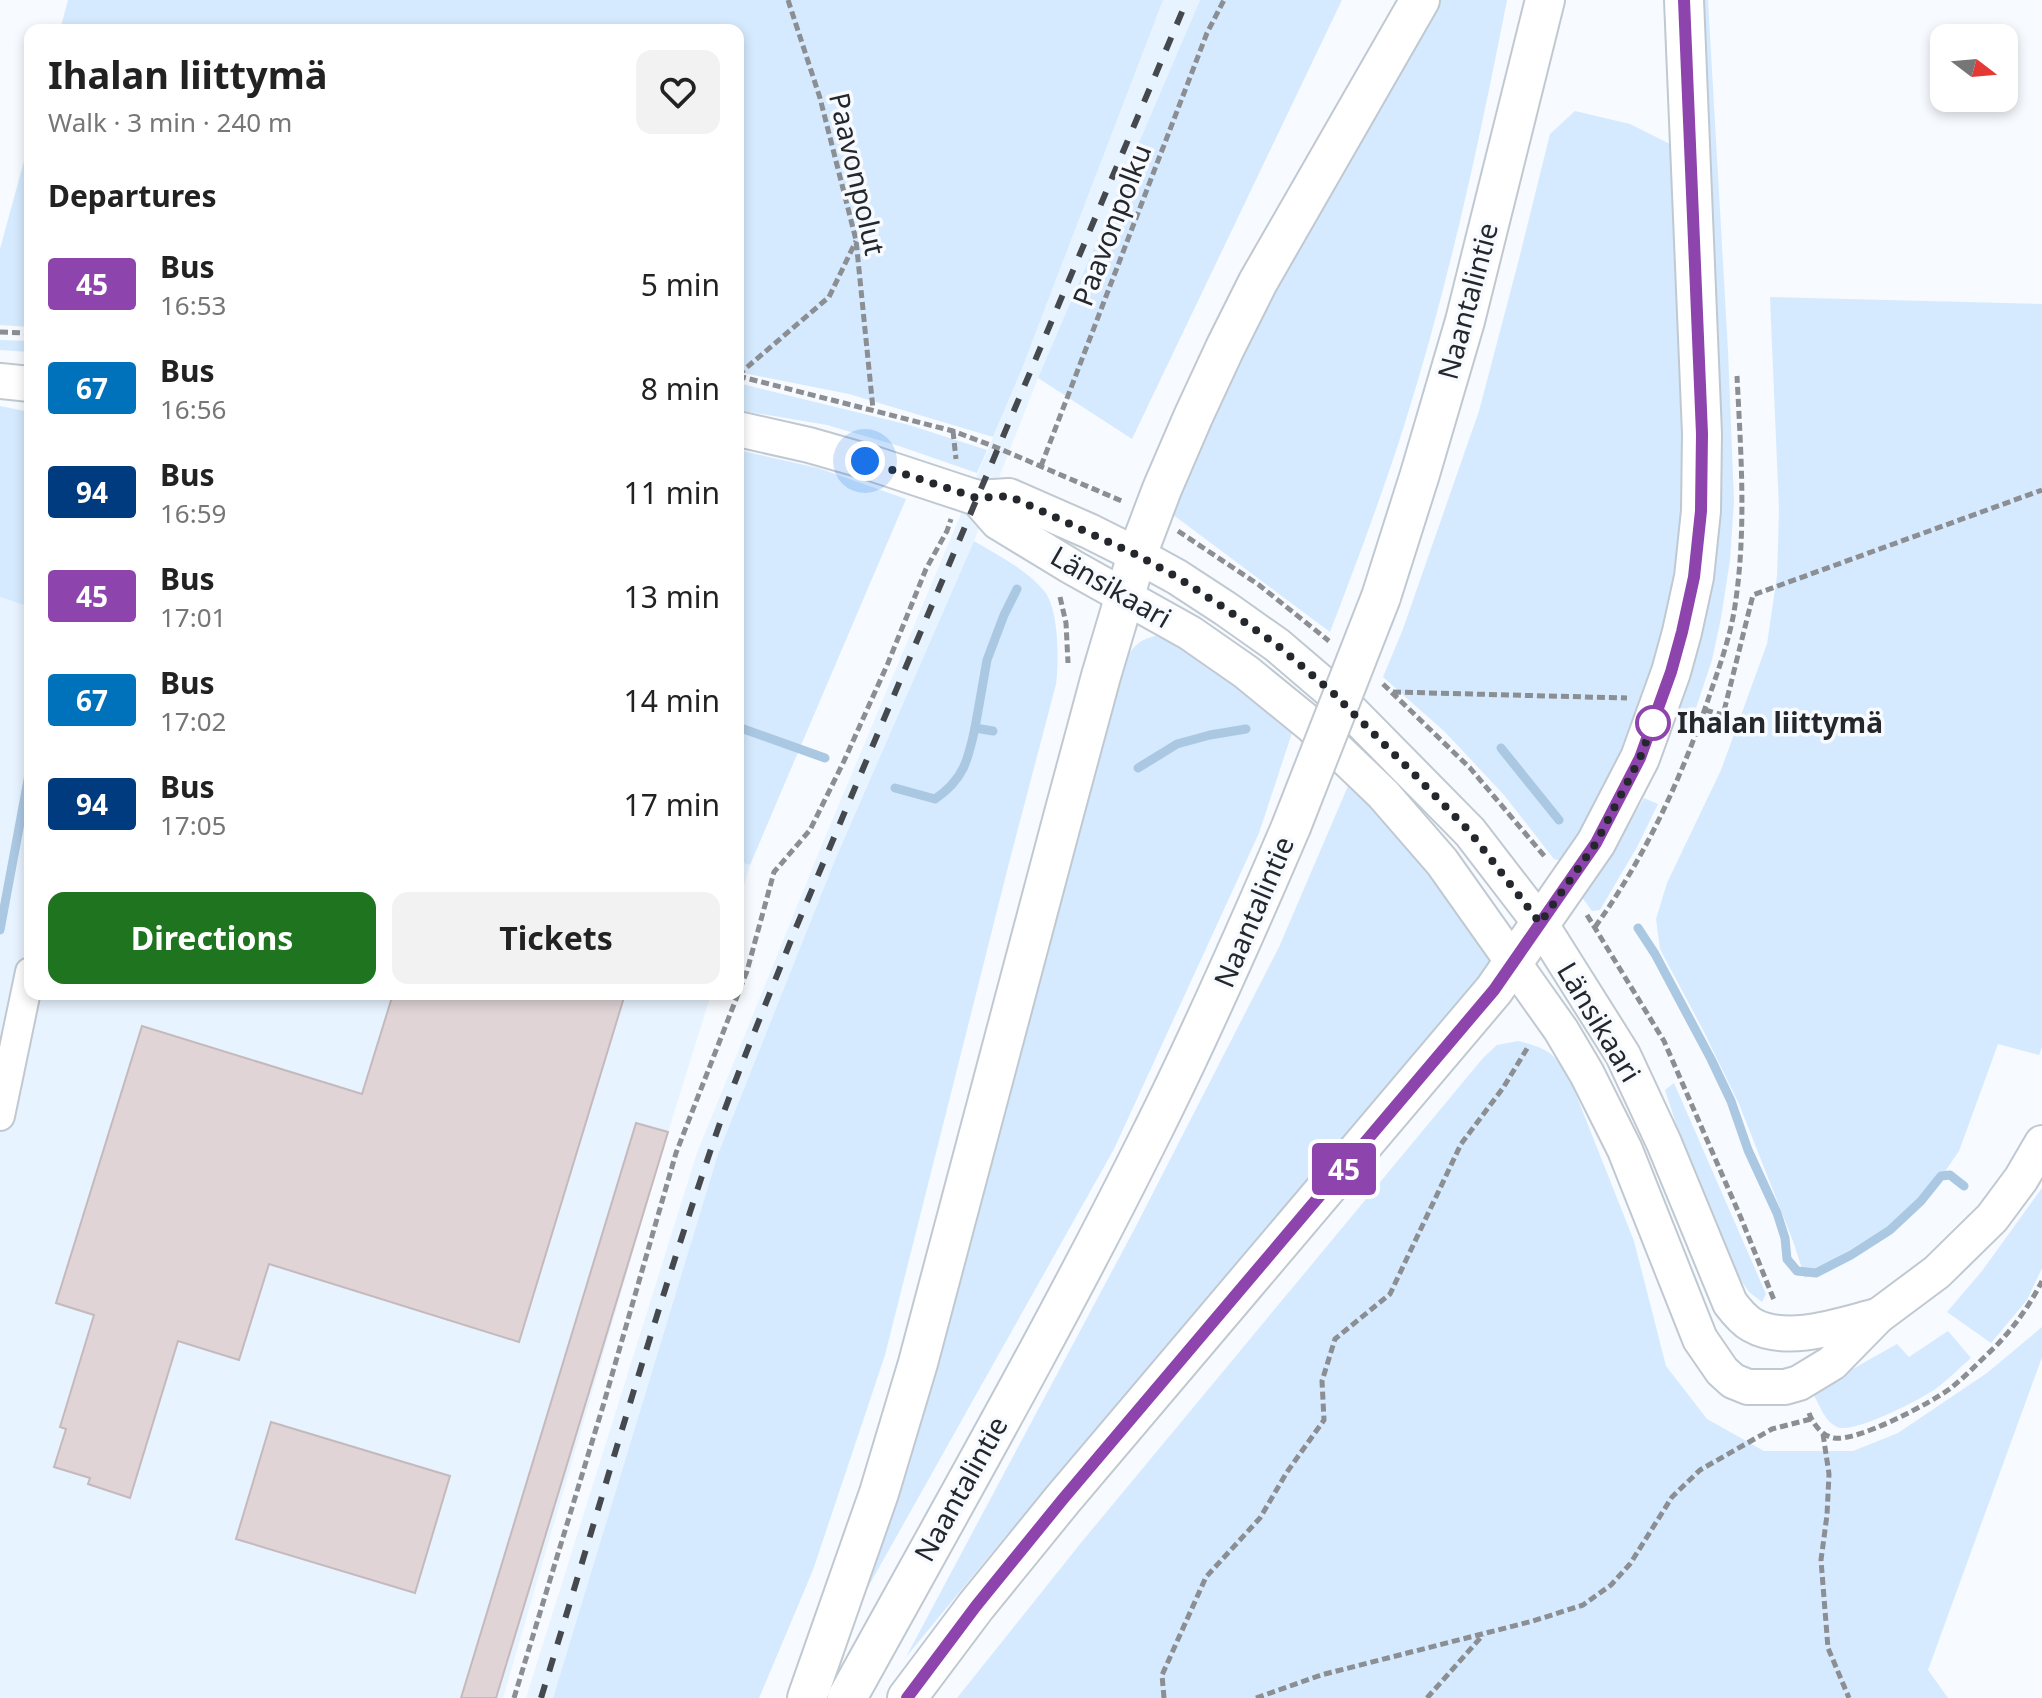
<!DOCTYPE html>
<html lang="en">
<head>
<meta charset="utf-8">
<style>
  :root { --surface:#fff; --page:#f2f2f2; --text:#222; --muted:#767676; --accent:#1f741f }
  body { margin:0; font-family:"Noto Sans",sans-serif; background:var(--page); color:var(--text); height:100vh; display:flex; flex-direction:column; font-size:30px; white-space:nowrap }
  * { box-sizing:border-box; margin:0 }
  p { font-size:26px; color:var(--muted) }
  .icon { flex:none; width:44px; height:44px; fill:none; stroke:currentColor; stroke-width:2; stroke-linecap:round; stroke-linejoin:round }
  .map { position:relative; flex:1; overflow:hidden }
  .sheet { position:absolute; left:24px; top:24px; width:720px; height:976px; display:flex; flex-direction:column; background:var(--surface); border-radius:16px; box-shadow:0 4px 12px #0003 }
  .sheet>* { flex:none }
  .badge { padding:0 16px; border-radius:6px; font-size:28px; line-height:52px }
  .needle { width:52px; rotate:106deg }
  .fabs { position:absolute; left:1930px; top:24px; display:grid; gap:16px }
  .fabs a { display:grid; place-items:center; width:88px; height:88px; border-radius:16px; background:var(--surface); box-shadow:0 4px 12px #0003; font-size:40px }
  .you { position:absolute; width:40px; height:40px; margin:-20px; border:6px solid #fff; border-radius:50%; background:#1a73e8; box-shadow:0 0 0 12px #1a73e833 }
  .map>.badge { position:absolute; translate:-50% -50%; box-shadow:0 0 0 4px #fff }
  h2 { padding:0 24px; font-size:30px; line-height:72px }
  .round { display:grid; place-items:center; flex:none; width:84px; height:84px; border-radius:16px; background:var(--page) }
  .overview { display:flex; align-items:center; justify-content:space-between; height:136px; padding:0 24px }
  h1 { font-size:38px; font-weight:700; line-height:60px }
  .cta { display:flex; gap:16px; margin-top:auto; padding:16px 24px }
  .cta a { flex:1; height:92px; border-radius:16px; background:var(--accent); color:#fff; font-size:32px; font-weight:700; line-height:92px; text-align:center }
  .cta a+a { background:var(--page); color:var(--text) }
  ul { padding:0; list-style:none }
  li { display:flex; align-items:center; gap:24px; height:104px; padding:0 24px }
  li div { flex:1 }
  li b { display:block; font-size:30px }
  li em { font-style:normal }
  li .badge { min-width:88px; font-weight:700; text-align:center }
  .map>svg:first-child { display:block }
  .built { fill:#e7f3ff }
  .green { fill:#d5eafe }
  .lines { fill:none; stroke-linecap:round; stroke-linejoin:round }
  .stream { stroke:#abc8e3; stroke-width:9 }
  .building { fill:#e0d4d7; stroke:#c5b9bc; stroke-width:2 }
  .minor-casing { stroke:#c0c9d1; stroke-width:32 }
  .tertiary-casing { stroke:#c0c9d1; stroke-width:38 }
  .secondary-casing { stroke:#c0c9d1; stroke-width:42 }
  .path { stroke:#8b8e92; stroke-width:5; stroke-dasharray:8 4; stroke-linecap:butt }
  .minor { stroke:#fff; stroke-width:28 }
  .tertiary { stroke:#fff; stroke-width:34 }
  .secondary { stroke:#fff; stroke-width:38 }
  .rail { stroke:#45484c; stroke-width:6; stroke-dasharray:14 14; stroke-linecap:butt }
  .secondary-bridge-casing { stroke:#c0c9d1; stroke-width:42; stroke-linecap:butt }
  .secondary-bridge { stroke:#fff; stroke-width:38 }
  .line-casing { stroke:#fff; stroke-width:18 }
  .line { stroke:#8e44ad; stroke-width:12 }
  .walk { stroke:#24272b; stroke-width:8; stroke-dasharray:0 14.4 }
  .stop-dot { fill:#fff; stroke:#8e44ad; stroke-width:4 }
  .labels { text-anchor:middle; stroke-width:7; stroke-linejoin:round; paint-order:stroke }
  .street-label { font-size:28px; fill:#24272b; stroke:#f7fafe }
  .stop-label { font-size:28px; font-weight:bold; fill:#24272b; stroke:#f7fafe; text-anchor:start }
</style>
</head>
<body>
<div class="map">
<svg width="2042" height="1698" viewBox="0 0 2042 1698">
  <rect width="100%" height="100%" fill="#f7fafe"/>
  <g class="built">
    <polygon points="1163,0 1200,0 1038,378 974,541 835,860 718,1154 553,1698 526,1698 697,1153 819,852 1021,371"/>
    <polygon points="0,597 30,607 30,994 711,994 668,1132 503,1698 0,1698"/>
    <polygon points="738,861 750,865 738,906"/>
  </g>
  <g class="green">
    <polygon points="68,0 1163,0 1021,371 993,437 849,394 738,372 738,30 60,30"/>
    <polygon points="1200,0 1342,0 1132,439 1038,378"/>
    <path d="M 1435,0 L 1507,0 C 1479,143 1448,287 1404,426 C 1382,495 1356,564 1330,632 L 1168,511 L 1232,365 Z"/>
    <polygon points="1697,0 1708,0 1728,351 1734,501 1730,560 1721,618 1712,660 1692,720 1678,715 1702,632 1718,494"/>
    <polygon points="1575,111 1630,124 1670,144 1687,484 1677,573 1658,652 1637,720 1606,791 1563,861 1554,859 1504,795 1445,732 1383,677 1403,629 1479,411 1519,259 1550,134"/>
    <polygon points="30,139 30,327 0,325 0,249"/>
    <polygon points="1770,297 2042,304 2042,1047 2039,1055 1998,1044 1959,1151 1922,1205 1805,1278 1793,1241 1739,1104 1703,1030 1660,949 1656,919 1667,883 1721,770 1767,644 1777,576 1779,510"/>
    <polygon points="0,340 30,341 30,352 0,350"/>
    <polygon points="738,383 909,425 987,450 977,473 899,446 827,425 738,410"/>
    <polygon points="0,406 30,412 30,607 0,597"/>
    <polygon points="738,450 818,468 906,499 750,865 738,861"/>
    <path d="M 974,541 C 999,556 1026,569 1045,592 C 1059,611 1059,661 1056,684 L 1009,863 L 885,1355 L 813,1570 L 759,1698 L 553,1698 L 718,1154 L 835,860 Z"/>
    <path d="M 1159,635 L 1200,653 L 1293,730 L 1259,833 L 1114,1149 L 867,1589 L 909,1453 L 1119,673 C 1130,651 1134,640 1159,635 Z"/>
    <path d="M 1348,786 C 1406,829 1446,892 1489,949 L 1489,961 L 1485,976 L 1346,1133 L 1139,1384 L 1004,1538 L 906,1657 L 1135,1228 L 1279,947 Z"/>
    <polygon points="1644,798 1658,804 1637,847 1600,910 1592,911 1581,896 1585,883 1633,817"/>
    <path d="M 1518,1041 C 1550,1049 1555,1054 1571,1082 L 1634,1241 L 1666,1366 L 1707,1419 L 1764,1451 L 1853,1451 L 1898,1433 L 1987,1373 L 2042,1327 L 2042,1357 L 1928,1670 L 1948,1698 L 957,1698 L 1080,1544 L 1483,1058 L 1497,1045 Z"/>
    <polygon points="1674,1083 1766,1294 1762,1302 1749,1292 1733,1269 1694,1179 1665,1090"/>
    <polygon points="2042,1188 2042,1268 2027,1300 1991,1343 1947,1312 1982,1271"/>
    <path d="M 1948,1331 L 1971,1358 C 1959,1368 1947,1381 1934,1390 C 1917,1401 1854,1434 1837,1427 C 1824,1421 1819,1403 1812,1392 L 1897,1344 L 1909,1357 Z"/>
  </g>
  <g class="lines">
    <g class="stream">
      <polyline points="738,727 825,758"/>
      <polyline points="975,728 987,660 1004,615 1017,589"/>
      <polyline points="1501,748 1559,820"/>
      <polyline points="1138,768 1177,744 1210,735 1246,729"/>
      <path d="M 895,788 L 935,799 C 964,779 968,760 975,728 L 993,731"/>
      <polyline points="1638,928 1655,954 1711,1059 1731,1101 1748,1150 1777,1213 1785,1238 1787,1259 1797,1271 1816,1273 1851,1255 1890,1230 1921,1201 1941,1176 1950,1175 1964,1186"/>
      <polyline points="0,930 30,769"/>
    </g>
  </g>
  <g class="building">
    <polygon points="393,994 625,994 519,1342 269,1264 239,1360 178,1341 130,1498 88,1484 90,1478 54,1467 66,1429 60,1427 94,1315 56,1303 142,1026 362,1094"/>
    <polygon points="636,1123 668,1132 496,1698 461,1698"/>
    <polygon points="271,1422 450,1476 415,1593 236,1539"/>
  </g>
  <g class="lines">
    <g class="minor-casing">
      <polyline id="minor" points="0,1116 30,972"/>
    </g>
    <g class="tertiary-casing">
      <g id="tertiary">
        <polyline points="0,381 30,384"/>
        <path d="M 738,429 L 809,445 L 865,461 L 977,498 L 1009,496 L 1089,531 L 1137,555 L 1177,577 L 1226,609 L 1277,645 L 1332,692 L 1470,832 L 1540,923 L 1623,1055 L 1664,1143 L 1730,1303 C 1736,1311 1743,1320 1752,1325 C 1787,1345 1842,1325 1877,1316"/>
        <polyline points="977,498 998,522 1072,567 1190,633 1246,672 1311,725 1383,794 1442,862 1561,1030 1587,1074 1625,1150 1700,1339 1722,1371 1733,1381 1748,1387 1785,1387 1799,1383 1832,1363 1878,1316 1937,1272 1992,1218 2021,1179 2042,1143"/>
      </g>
    </g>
    <g class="secondary-casing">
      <g id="secondary">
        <polyline points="1381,597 1420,474 1465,321 1545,0"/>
        <polyline points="807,1698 879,1493 918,1363 1063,817 1101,676 1137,555 1162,489 1193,417 1225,348 1258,282 1420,0"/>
        <path d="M 847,1698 C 949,1513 1054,1329 1148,1140 C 1200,1037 1246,932 1291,827"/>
        <polyline points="907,1698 976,1606 1063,1499 1494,990 1596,843 1640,758 1671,672 1682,632 1694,577 1701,511 1702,434 1684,0"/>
      </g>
    </g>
    <g class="path">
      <polyline points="788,0 820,98 856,240 873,409"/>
      <polyline points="0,332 30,333"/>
      <polyline points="738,375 829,297 856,241"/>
      <polyline points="738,376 953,431 998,448 1124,502"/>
      <polyline points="953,431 956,459"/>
      <polyline points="1041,466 1207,33 1224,0"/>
      <polyline points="1178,531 1259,585 1329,641"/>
      <polyline points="1060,597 1066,623 1068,663"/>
      <polyline points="1383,684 1470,768 1546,858"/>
      <polyline points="1393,692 1627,698"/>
      <polyline points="1705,710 1723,715 1753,595 2042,490"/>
      <polyline points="1587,915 1664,1041 1741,1218 1774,1300"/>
      <path d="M 1595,927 C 1646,856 1682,777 1710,694 C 1719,668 1729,640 1734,612 C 1747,534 1741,455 1737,376"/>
      <path d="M 1809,1413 C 1813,1424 1822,1436 1834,1438 C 1857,1442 1931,1403 1951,1388 C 1967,1375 1981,1360 1996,1346 C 2014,1327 2030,1305 2042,1281"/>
      <polyline points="1823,1434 1829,1474 1827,1515 1821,1560 1828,1648 1849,1698"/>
      <polyline points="514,1698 603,1406 676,1153 747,971 774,872 810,830 844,761 888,663 926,569 947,531 951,519"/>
      <polyline points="1164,1698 1162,1675 1206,1577 1260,1518 1287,1472 1324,1420 1322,1381 1335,1339 1390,1294 1461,1144 1503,1088 1528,1047"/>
      <polyline points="1256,1698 1321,1675 1533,1621 1583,1605 1611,1585 1630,1564 1672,1497 1700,1470 1772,1429 1811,1419"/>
      <polyline points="1427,1698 1483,1635"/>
    </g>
    <use href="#minor" class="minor"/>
    <use href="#tertiary" class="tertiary"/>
    <use href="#secondary" class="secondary"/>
    <path class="rail" d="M 541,1698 C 597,1516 649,1332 710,1152 C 735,1077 766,1004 795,930 L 1187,0"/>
    <g class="secondary-bridge-casing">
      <polyline id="secondary-bridge" points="1291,827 1381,597"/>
    </g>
    <use href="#secondary-bridge" class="secondary-bridge"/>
  </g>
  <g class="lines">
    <g class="line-casing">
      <polyline id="line" points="907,1698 976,1606 1063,1499 1494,990 1596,843 1640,758 1671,672 1682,632 1694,577 1701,511 1702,434 1684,0"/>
    </g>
    <use href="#line" class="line"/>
    <polyline class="walk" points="865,461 977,498 1009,496 1137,555 1177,577 1226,609 1277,645 1332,692 1414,774 1470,832 1540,923 1596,843 1640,758 1653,723"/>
  </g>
  <circle class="stop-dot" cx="1653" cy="723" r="16"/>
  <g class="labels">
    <g class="street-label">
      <text transform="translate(857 174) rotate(77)" y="10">Paavonpolut</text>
      <text transform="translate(1112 225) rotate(-69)" y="10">Paavonpolku</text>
      <text transform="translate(1468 301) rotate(-75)" y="10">Naantalintie</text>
      <text transform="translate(1111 587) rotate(30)" y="10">Länsikaari</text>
      <text transform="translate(1254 912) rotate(-67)" y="10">Naantalintie</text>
      <text transform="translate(1599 1022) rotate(59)" y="10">Länsikaari</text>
      <text transform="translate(961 1489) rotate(-61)" y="10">Naantalintie</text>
    </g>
    <g class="stop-label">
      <text x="1677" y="733">Ihalan liittymä</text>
    </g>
  </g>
</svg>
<div class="fabs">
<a><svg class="needle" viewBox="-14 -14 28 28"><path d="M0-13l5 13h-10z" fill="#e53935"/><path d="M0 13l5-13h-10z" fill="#767676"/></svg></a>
</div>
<div class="you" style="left:865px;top:461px"></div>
<b class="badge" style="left:1344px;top:1169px;background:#8e44ad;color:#fff">45</b>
<section class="sheet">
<div class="overview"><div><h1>Ihalan liittymä</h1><p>Walk · 3 min · 240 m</p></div><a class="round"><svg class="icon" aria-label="heart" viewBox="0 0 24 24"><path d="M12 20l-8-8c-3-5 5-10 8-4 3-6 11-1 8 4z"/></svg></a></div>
<h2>Departures</h2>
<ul>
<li><span class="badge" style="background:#8e44ad;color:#fff">45</span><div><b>Bus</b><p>16:53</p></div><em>5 min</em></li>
<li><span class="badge" style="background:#0072bc;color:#fff">67</span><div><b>Bus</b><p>16:56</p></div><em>8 min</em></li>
<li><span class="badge" style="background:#003b80;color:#fff">94</span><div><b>Bus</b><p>16:59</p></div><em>11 min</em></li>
<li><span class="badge" style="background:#8e44ad;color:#fff">45</span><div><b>Bus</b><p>17:01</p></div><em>13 min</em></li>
<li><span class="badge" style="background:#0072bc;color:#fff">67</span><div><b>Bus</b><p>17:02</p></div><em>14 min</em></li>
<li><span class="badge" style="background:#003b80;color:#fff">94</span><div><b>Bus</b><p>17:05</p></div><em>17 min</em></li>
</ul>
<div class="cta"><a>Directions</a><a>Tickets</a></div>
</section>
</div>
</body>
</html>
